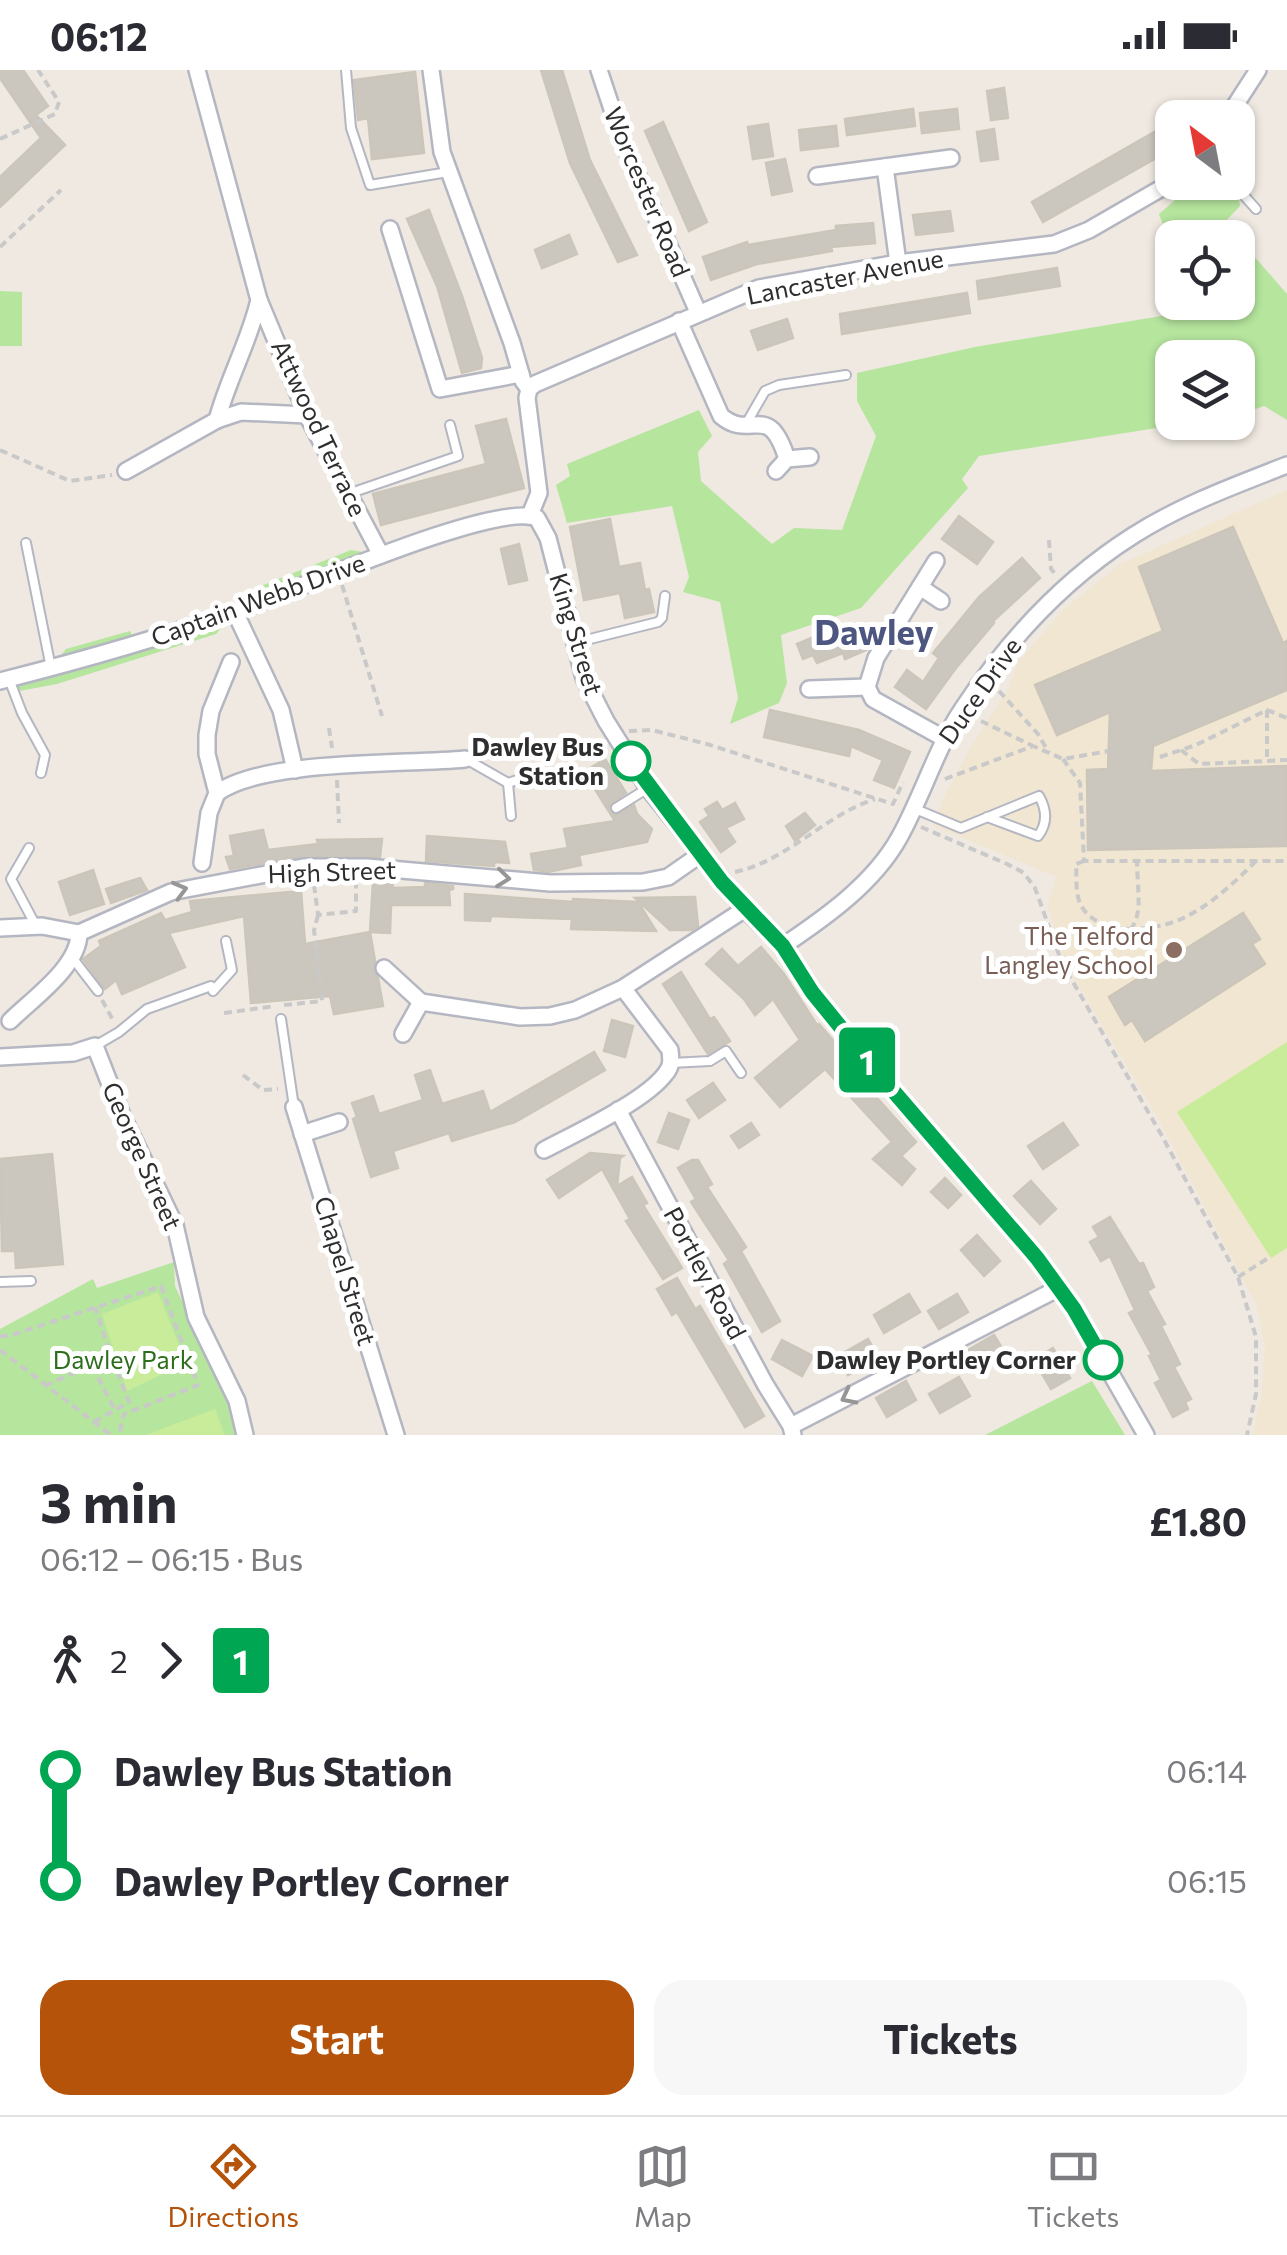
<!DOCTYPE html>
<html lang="en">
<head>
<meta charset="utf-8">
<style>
  :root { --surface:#fff; --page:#f7f7f7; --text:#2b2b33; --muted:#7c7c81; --line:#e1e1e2; --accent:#b45309 }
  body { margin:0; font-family:Commissioner,sans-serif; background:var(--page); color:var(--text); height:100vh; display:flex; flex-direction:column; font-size:38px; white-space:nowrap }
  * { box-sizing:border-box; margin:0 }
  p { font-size:32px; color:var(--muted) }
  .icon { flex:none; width:55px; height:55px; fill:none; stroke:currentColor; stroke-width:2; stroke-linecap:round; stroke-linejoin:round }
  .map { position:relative; height:1365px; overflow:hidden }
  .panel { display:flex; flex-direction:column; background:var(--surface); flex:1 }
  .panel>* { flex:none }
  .badge { padding:0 20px; border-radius:8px; font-size:35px; line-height:65px }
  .needle { width:65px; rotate:328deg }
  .buttons { position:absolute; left:1155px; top:30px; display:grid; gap:20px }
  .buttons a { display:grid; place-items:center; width:100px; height:100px; border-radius:20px; background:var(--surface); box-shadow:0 2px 8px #0004; font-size:50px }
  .map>.badge { position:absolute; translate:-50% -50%; box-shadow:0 0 0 5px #fff }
  .legs { display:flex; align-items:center; gap:15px; height:110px; padding:0 40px; font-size:32px }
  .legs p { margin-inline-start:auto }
  .head { display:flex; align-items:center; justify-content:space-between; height:170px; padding:0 40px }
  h1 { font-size:55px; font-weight:700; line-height:75px }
  .button { display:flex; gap:20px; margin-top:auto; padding:20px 40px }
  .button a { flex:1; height:115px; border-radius:30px; background:var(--accent); color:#fff; font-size:40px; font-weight:700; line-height:115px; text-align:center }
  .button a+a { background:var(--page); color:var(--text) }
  ul { padding:0 40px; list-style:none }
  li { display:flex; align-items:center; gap:35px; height:110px; font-size:38px }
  li i { display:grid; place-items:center; width:15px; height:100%; margin:0 12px; background:currentColor }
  li i::after { content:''; width:25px; height:25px; margin:-12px; border:8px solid; border-radius:50%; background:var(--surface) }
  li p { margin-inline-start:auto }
  li:first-child i { background:linear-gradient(#0000 50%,currentColor 0) }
  li:last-child i { background:linear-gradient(currentColor 50%,#0000 0) }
  .status { display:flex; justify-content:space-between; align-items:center; height:70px; padding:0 50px; background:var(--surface); direction:ltr }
  .status svg { height:28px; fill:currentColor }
  .dock { display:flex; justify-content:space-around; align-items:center; height:140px; border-top:2px solid var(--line); background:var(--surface); font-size:28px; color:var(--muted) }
  .dock a { display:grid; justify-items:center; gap:5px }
  .dock .active { color:var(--accent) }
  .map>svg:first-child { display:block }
  .education { fill:#f0e6d1 }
  .green { fill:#b6e59e }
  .pitch { fill:#c9ec9a }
  .building { fill:#cbc7bf; stroke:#cbc5ba; stroke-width:2.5 }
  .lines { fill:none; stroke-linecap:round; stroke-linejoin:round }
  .lane-casing { stroke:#b4b7c1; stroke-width:12 }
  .street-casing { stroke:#b4b7c1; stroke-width:20 }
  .path { stroke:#c9c9c9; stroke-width:4; stroke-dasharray:8 5; stroke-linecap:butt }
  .lane { stroke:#fff; stroke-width:8 }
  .street { stroke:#fff; stroke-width:15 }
  .oneway { stroke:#969696 }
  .line-1-casing { stroke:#fff; stroke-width:22 }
  .line-1 { stroke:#00a651; stroke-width:15 }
  .stop-1-dot { fill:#fff; stroke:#00a651; stroke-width:5 }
  .education-dot { fill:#8d6e63; stroke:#fff; stroke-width:4 }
  .labels { text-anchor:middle; stroke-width:10; stroke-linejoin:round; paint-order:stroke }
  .street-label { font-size:25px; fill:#2e2e2e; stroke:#fff }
  .stop-label { font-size:25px; font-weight:bold; fill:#2e2e2e; stroke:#fff; text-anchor:end }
  .education-label { font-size:25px; fill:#785e54; stroke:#fff; text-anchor:end }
  .park-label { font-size:25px; fill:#2c6e1b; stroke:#fff }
  .district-label { font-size:35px; font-weight:bold; fill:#4d5680; stroke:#fff }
</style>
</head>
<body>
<div class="status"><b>06:12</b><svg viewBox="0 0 49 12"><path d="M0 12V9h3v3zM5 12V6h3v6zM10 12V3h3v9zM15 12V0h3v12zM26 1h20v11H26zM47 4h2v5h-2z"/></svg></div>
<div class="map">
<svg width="1287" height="1365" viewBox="0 0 1287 1365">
  <rect width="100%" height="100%" fill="#efe9e1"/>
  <polygon class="education" points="1287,420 1287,1365 1253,1365 1262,1320 1265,1277 1257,1236 1155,1043 1066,895 1047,835 1057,807 934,756 942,731 969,680 1009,617 1018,592 1061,542 1120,494"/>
  <g class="green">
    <polygon points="1195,113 1225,113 1239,128 1240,136 1224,153 1237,168 1172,168 1172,179 1159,144"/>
    <polygon points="1238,168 1287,224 1287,350 1264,336 1238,345 1238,288 1172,288 1172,352 1188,353 979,386 962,409 968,418 861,538 781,565 787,613 779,633 730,654 738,628 720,532 683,522 689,507 672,436 567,453 556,415 570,406 567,394 699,340 712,366 698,382 701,411 772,474 794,458 842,460 876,366 857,331 857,303 975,277 1197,240 1195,233 1238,232"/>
    <polygon points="0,221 22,222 22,276 0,276"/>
    <polygon points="351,480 381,485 235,542 216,564 57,614 14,622 9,609 51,598 66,579 130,561 135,573 235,542 238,525"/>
    <polygon points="174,1192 175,1216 230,1333 238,1365 0,1365 0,1259 93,1209 97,1218"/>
    <polygon points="1092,1311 1125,1365 985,1365"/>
  </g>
  <g class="pitch">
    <polygon points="1287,972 1287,1178 1271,1188 1177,1042"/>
    <polygon points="158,1222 186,1293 127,1321 102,1244"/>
    <polygon points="215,1339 225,1365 146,1365"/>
  </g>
  <g class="building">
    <polygon points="0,0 23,0 48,36 36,45 65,75 0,137 0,107 41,68 0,8"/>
    <polygon points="541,0 562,0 590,90 637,185 618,192 570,93"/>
    <polygon points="415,2 424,83 372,89 368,48 358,50 354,10"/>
    <polygon points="1004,18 1008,48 991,50 987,21"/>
    <polygon points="913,39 915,56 847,65 845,49"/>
    <polygon points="957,39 959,59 922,63 920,43"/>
    <polygon points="663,52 707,152 689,161 645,61"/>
    <polygon points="1172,52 1172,79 1043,152 1032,132"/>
    <polygon points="768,54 773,86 753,89 748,57"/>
    <polygon points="836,56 838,76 801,80 799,60"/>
    <polygon points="994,59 998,89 981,91 977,62"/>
    <polygon points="785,89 792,121 772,125 766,93"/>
    <polygon points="429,140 462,226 482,288 481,298 462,303 437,216 407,149"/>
    <polygon points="950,141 953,161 916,165 913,145"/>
    <polygon points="873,153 875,173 831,177 832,181 757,194 711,210 703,187 747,172 748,175 836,160 836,156"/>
    <polygon points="569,165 577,184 542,198 535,180"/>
    <polygon points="1057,198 1060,216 979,229 977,211"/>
    <polygon points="967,223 970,243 842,264 840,244"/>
    <polygon points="787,249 793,268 758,280 751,261"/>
    <polygon points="506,349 524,418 381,455 373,424 486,394 476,356"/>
    <polygon points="959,446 993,472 977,494 942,469"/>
    <polygon points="610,449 619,497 640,493 645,520 649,519 654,542 625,548 620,523 584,530 570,457"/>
    <polygon points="1233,457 1283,573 1287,571 1287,620 1153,676 1151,701 1287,696 1287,776 1088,780 1087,700 1108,699 1110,642 1057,665 1035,615 1163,561 1139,497"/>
    <polygon points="519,474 527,510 509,514 501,479"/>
    <polygon points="1022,488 1040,508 992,552 994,553 956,598 926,639 895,617 907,600 923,612 939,588 933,583 979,527"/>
    <polygon points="865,553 871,567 862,571 866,580 845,589 843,583 817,593 813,585 803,589 797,574 831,560 833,566"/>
    <polygon points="770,640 859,660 910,682 894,718 874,710 883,690 851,676 849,686 764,667"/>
    <polygon points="605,689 626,723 610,734 609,741 617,745 634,735 637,744 652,759 647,772 579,785 581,795 548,802 534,800 531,784 568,778 564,759 615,751 584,702"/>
    <polygon points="717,732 722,740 735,733 744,749 726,758 735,772 721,782 700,752 709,746 705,739"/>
    <polygon points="805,743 815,755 795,771 786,756"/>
    <polygon points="263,760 268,780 318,774 317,770 382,769 380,787 303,786 230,799 226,787 234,786 230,766"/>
    <polygon points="427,766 505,772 509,793 494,792 494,796 426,791"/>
    <polygon points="93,800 104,834 70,845 59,812"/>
    <polygon points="140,808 147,820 111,833 106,819"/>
    <polygon points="373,813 393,814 392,818 425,817 425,813 453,816 453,819 449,820 450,835 391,835 390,863 370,862"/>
    <polygon points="301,821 305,874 370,862 375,891 373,900 378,908 383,936 334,944 330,926 251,933 244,846 169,863 185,897 122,924 116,910 105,919 83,889 101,876 99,871 161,843 165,850 192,842 190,831"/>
    <polygon points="465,824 573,832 573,829 638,832 656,861 571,859 572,849 491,846 490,851 465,850"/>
    <polygon points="695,827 698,856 692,860 670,860 635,828"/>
    <polygon points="1243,843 1260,869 1252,874 1265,894 1145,971 1132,950 1125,955 1109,927"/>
    <polygon points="761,877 784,904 817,955 819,954 844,983 840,986 916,1072 901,1086 915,1099 902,1115 873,1089 892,1072 825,999 780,1037 755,1008 800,970 773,929 755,945 744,929 706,894 722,879 738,896"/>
    <polygon points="681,902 710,949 714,947 730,971 708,984 663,914"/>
    <polygon points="612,950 633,956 625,987 604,981"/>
    <polygon points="594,982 605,1000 515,1052 452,1071 449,1063 393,1081 398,1098 371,1107 353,1049 357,1047 352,1033 373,1026 379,1044 423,1030 415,1005 430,1000 442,1034 483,1021 490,1042"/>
    <polygon points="713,1013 725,1030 699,1048 687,1030"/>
    <polygon points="669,1043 689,1050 678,1079 658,1072"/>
    <polygon points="751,1053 759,1065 739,1078 731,1066"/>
    <polygon points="1063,1053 1078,1075 1043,1099 1028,1076"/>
    <polygon points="590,1083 623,1086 620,1088 617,1116 632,1107 647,1133 643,1135 682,1198 663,1209 626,1151 630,1149 602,1099 559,1128 547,1110"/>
    <polygon points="52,1084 63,1194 16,1198 15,1181 2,1181 0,1089"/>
    <polygon points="692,1090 698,1090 712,1114 707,1117 746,1177 741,1181 780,1251 762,1262 724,1194 729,1190 691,1132 696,1129 678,1098"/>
    <polygon points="945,1108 961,1125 948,1138 931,1122"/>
    <polygon points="1031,1111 1056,1139 1040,1154 1014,1126"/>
    <polygon points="1110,1147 1139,1194 1143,1193 1154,1217 1147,1221 1165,1254 1161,1256 1180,1294 1174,1297 1191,1329 1185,1332 1188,1339 1173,1347 1155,1313 1161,1310 1149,1286 1152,1285 1129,1243 1135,1240 1110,1186 1101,1191 1090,1172 1099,1167 1093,1157"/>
    <polygon points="977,1165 1000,1191 984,1206 961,1180"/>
    <polygon points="677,1208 695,1239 700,1236 764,1346 745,1357 677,1242 672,1245 657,1219"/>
    <polygon points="909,1224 920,1242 884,1263 874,1245"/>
    <polygon points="957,1224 968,1242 939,1259 928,1241"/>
    <polygon points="994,1265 1005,1283 976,1300 965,1282"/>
    <polygon points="868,1269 879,1288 848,1305 838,1286"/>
    <polygon points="782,1270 813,1286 802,1306 772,1289"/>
    <polygon points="1053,1278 1070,1308 1051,1319 1034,1290"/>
    <polygon points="959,1307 970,1326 940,1343 929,1324"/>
    <polygon points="906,1311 916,1330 887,1347 876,1328"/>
  </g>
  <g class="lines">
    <g class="lane-casing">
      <g id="lane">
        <polyline points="346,0 351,58 370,115 448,102"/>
        <polyline points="1232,112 1256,139"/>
        <polyline points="746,354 765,321 779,315 846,305"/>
        <polyline points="348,424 458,386 450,355"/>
        <polyline points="26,473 51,598"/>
        <polyline points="574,573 658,552 662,548 665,526"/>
        <polyline points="9,609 22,643 45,685 41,703"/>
        <polyline points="466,689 508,713 529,706"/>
        <polyline points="508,713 511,746"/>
        <polyline points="616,738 648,718"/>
        <path d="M 913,738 L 961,758 L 1039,726 C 1047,740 1048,753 1038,766 L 987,747"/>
        <polyline points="29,778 11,809 36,856"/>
        <polyline points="71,886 98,921"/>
        <polyline points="213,921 232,900 226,871"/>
        <polyline points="281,949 294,1037"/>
        <polyline points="95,976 119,962 147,939 211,916"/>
        <polyline points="671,993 710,991 726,981 741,1003"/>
        <polyline points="0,1212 31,1211"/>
      </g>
    </g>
    <g class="street-casing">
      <g id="street">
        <polyline points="431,0 442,82 512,273 523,311 529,319"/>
        <polyline points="599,0 623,72 698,242"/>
        <polyline points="1227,48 1258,0"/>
        <polyline points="885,97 898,193"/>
        <polyline points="817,106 951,88"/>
        <polyline points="390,159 440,319 521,304"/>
        <polyline points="259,230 307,345 381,485"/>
        <path d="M 679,251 L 721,346 C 752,372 768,329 787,389"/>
        <polyline points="217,350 241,342 307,345"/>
        <path d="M 126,401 L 217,350 C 228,309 249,272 259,230 L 197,0"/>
        <polyline points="776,401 787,389 810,387"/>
        <polyline points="530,445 539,423 527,328 529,319 535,314 759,218 898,193 1054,174 1089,160 1172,112"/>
        <polyline points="936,491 876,588 867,617 873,629 945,669"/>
        <polyline points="920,517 941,531"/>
        <polyline points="235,542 281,640 295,700"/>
        <path d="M 0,611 C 79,591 157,569 234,542 C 288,524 494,431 537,448 L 548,468 L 584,608 L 606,651 L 648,718 L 745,839 L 783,876 L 812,921 L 877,1002 L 1037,1188 L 1074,1239 L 1146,1365"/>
        <polyline points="809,619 867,617"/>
        <path d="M 217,723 C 263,689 404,695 465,689"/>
        <polyline points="202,793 209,743 217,723 207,684 207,665 211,641 231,592"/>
        <polyline points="0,858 42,856 79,863"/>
        <polyline points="79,863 171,822 303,797 367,797 550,813 643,812 668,807 701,784"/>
        <path d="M 783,876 C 826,847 873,814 899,768 C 923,725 936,678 963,638 C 1008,570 1066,508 1134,465 C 1181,435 1236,415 1287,395"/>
        <polyline points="384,898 421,932 520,947 550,946 575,940 623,918 745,839"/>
        <path d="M 10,951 C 32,929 79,897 79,863"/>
        <polyline points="403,964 421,932"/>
        <polyline points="0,987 73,983 95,976 122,1045 175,1155 196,1247 237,1331 245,1365"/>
        <polyline points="294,1037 396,1365"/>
        <polyline points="618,1040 765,1314 791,1356 793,1365"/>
        <polyline points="302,1064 339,1052"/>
        <path d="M 544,1080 C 576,1063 646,1031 666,1003 C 672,996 671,989 670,980 L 623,918"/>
        <polyline points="791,1356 1059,1218"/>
      </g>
    </g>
    <g class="path">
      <polyline points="0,69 55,44 59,32 38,0"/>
      <polyline points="0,177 61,120"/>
      <polyline points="0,380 70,411 112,405"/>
      <polyline points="1049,470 1051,499 1057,506"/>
      <polyline points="342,515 382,646"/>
      <polyline points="999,621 1038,664 1049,683"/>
      <polyline points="1267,640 1267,690"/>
      <polyline points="981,651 1033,676"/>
      <polyline points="329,658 332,678"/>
      <polyline points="629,661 652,660 707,674 893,734 903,712"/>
      <polyline points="1181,680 1199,694 1287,690"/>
      <polyline points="1160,687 1196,675 1267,640 1287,648"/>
      <polyline points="1063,689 1080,713 1084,791 1287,791"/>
      <polyline points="945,709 1033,676 1063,689 1109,681"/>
      <polyline points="337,710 339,753"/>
      <polyline points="921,757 1007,794 1024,803 1035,818 1062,893 1162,1066 1238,1207 1256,1267 1256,1324 1247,1365"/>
      <path d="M 1084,791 L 1076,794 C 1077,806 1075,822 1080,833 C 1095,867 1152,862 1181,849 C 1209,837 1235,812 1256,791"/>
      <path d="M 735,802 C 789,790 823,746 875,729"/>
      <polyline points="314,815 318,845 356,841 356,813"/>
      <path d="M 1102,886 C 1148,853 1138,842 1137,791"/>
      <polyline points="102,930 114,952"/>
      <polyline points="284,935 322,931 314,860 318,845"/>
      <polyline points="224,943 275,936"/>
      <polyline points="243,1005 263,1020 278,1019"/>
      <polyline points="1238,1207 1270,1187"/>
      <polyline points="0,1266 9,1266 161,1216 198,1315 124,1344 119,1365"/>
      <polyline points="0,1280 111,1365"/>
      <polyline points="92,1296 115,1340"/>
      <polyline points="45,1316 111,1286 95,1237"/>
      <polyline points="94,1352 129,1332 111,1286"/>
    </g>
    <use href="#lane" class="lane"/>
    <use href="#street" class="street"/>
  </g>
  <defs><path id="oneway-chevron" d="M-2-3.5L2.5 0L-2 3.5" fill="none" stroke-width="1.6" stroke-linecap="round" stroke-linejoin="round" transform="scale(2.5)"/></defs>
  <g class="oneway">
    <use href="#oneway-chevron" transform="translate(503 808) rotate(6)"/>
    <use href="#oneway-chevron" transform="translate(180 820) rotate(-15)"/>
    <use href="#oneway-chevron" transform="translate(848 1327) rotate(153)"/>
  </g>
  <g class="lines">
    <g class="line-1-casing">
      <polyline id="line-1" points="631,691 722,812 783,876 812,922 877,1002 1037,1188 1074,1239 1103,1290"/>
    </g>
    <use href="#line-1" class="line-1"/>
  </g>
  <g class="stop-1-dot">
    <circle cx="631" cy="691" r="18"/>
    <circle cx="1103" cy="1290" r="18"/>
  </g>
  <circle class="education-dot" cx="1174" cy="880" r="10"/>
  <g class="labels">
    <g class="street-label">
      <text transform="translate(647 122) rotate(67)" y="9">Worcester Road</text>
      <text transform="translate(845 207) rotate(-11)" y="9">Lancaster Avenue</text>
      <text transform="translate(319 358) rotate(65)" y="9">Attwood Terrace</text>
      <text transform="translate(258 530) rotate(-20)" y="9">Captain Webb Drive</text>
      <text transform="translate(576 564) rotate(73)" y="9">King Street</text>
      <text transform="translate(980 621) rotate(-55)" y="9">Duce Drive</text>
      <text transform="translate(332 802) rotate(-2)" y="9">High Street</text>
      <text transform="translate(142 1086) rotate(66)" y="9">George Street</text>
      <text transform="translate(345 1201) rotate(73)" y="9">Chapel Street</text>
      <text transform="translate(705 1203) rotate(62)" y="9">Portley Road</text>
    </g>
    <g class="stop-label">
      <text x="604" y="686">Dawley Bus<tspan x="604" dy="29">Station</tspan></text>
      <text x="1076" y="1299">Dawley Portley Corner</text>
    </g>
    <g class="education-label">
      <text x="1154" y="875">The Telford<tspan x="1154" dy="29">Langley School</tspan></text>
    </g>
    <g class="park-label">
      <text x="123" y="1299">Dawley Park</text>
    </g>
    <g class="district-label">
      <text x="874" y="575">Dawley</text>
    </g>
  </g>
</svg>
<div class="buttons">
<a><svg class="needle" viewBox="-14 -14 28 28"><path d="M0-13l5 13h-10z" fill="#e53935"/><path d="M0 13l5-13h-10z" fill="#7c7c81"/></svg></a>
<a><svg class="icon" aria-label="locate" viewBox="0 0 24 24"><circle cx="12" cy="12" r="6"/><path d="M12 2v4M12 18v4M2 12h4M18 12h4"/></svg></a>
<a><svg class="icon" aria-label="layers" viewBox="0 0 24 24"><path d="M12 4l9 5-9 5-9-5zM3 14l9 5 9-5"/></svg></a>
</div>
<b class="badge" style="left:867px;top:990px;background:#00a651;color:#fff">1</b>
</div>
<section class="panel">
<div class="head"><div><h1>3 min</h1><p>06:12 – 06:15 · Bus</p></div><b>£1.80</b></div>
<div class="legs"><svg class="icon" aria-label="walk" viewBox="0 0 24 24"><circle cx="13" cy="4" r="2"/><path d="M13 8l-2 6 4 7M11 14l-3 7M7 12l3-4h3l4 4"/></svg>2<svg class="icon" aria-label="forward" viewBox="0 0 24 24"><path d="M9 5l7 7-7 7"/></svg><b class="badge" style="background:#00a651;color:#fff">1</b></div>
<ul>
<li><i style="color:#00a651"></i><b>Dawley Bus Station</b><p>06:14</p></li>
<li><i style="color:#00a651"></i><b>Dawley Portley Corner</b><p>06:15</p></li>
</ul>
<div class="button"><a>Start</a><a>Tickets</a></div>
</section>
<nav class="dock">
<a class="active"><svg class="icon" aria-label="directions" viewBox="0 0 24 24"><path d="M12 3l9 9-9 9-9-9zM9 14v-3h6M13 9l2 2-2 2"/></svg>Directions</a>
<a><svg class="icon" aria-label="map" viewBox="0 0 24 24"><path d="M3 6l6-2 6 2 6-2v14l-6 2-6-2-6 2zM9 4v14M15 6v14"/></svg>Map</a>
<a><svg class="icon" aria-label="tickets" viewBox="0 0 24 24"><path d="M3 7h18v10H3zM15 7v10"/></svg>Tickets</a>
</nav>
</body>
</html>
